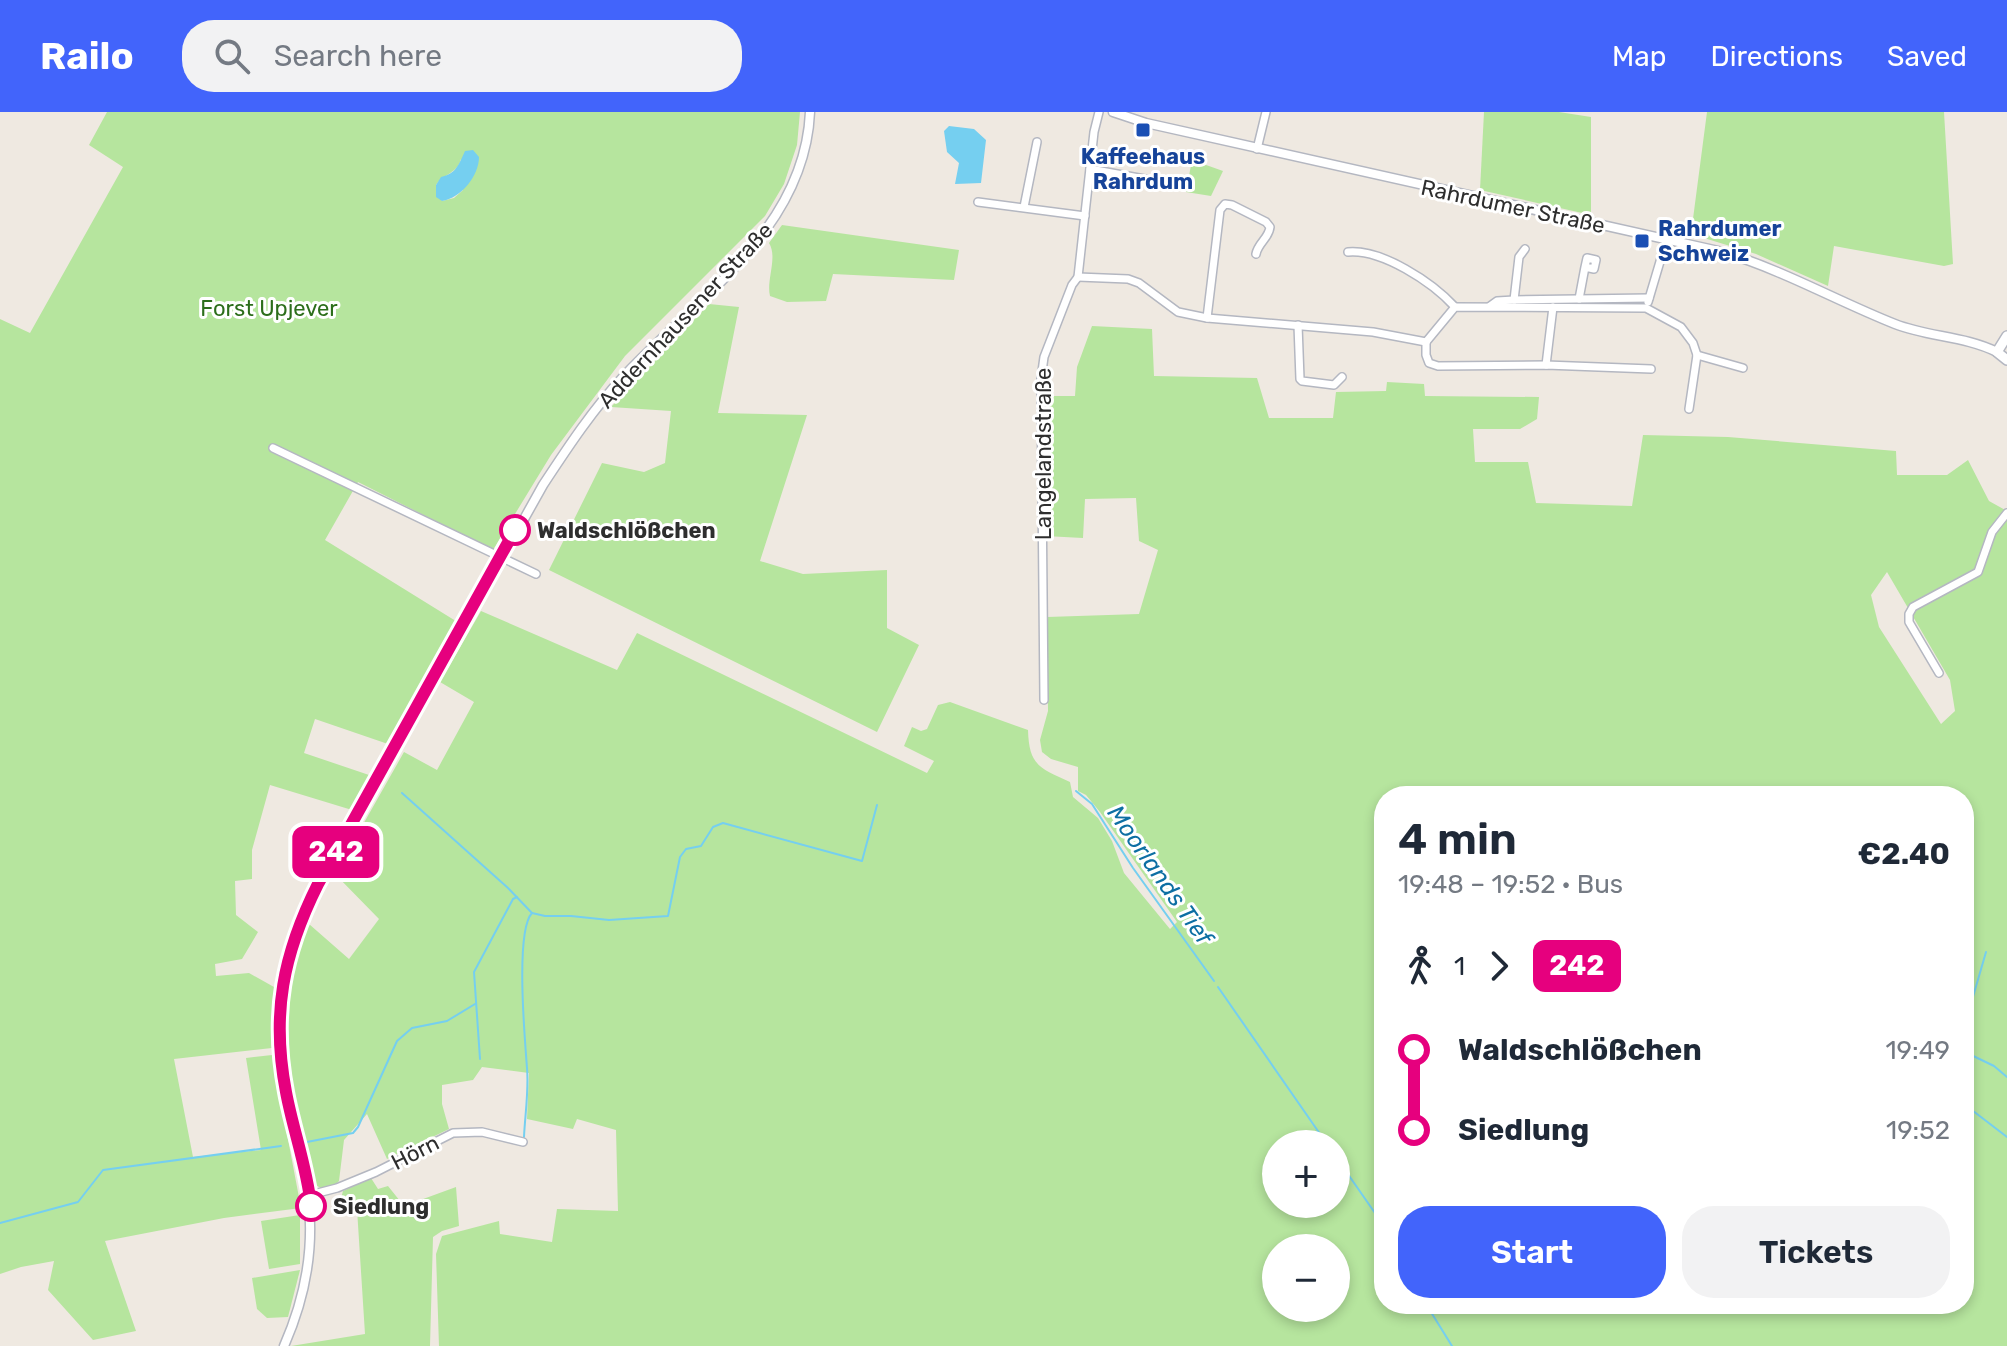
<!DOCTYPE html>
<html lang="en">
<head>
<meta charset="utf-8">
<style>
  :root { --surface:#fff; --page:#f2f2f3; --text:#1f2937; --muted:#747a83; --accent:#4264fb }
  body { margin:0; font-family:Rubik,sans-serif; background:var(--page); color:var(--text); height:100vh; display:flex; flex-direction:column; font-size:30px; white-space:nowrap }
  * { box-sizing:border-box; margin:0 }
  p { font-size:26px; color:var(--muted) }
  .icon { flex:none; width:44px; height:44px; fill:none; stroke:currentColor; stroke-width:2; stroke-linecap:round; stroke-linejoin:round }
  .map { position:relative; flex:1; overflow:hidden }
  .panel { position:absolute; left:1374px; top:674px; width:600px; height:528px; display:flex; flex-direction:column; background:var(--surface); border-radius:32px; box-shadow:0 4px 12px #0003 }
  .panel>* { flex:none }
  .badge { padding:0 16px; border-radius:12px; font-size:28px; line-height:52px }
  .buttons { position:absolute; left:1262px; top:1018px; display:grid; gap:16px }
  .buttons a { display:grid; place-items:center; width:88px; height:88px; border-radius:50%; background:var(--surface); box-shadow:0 4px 12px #0003; font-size:40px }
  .map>.badge { position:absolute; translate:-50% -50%; box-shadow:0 0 0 4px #fff }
  .legs { display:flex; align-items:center; gap:12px; height:88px; padding:0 24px; font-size:26px }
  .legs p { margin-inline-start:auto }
  .overview { display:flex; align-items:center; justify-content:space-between; height:136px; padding:0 24px }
  h1 { font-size:44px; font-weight:600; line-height:60px }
  .primary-button { display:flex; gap:16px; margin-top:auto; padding:16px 24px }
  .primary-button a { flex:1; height:92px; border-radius:32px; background:var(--accent); color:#fff; font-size:32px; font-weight:600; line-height:92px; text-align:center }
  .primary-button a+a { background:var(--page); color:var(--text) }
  ul { padding:0 24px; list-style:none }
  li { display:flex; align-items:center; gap:28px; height:80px; font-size:30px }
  li i { display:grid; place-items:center; width:12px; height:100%; margin:0 10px; background:currentColor }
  li i::after { content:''; width:20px; height:20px; margin:-10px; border:6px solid; border-radius:50%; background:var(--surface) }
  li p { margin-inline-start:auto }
  li:first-child i { background:linear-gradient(#0000 50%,currentColor 0) }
  li:last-child i { background:linear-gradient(currentColor 50%,#0000 0) }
  header { display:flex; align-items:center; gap:48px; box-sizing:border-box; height:112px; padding:0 40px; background:var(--accent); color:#fff }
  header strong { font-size:38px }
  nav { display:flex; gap:44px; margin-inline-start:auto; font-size:28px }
  .search { width:560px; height:72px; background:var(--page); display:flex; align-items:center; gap:20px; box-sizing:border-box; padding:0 28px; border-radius:32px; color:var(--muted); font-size:30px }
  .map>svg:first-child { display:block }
  .green { fill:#b6e59e; fill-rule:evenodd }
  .water { fill:#75cff0 }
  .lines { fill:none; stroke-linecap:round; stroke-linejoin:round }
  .stream { stroke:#75cff0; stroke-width:2 }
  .minor-casing { stroke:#b4b7c1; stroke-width:10 }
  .tertiary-casing { stroke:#b4b7c1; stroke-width:11 }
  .secondary-casing { stroke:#b4b7c1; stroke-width:12 }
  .minor { stroke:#fff; stroke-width:7 }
  .tertiary { stroke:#fff; stroke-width:8 }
  .secondary { stroke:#fff; stroke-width:9 }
  .line-1-casing { stroke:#fff; stroke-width:18 }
  .line-1 { stroke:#e6007e; stroke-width:12 }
  .transit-dot { fill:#1a4fb4; stroke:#fff; stroke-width:3 }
  .stop-1-dot { fill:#fff; stroke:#e6007e; stroke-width:4 }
  .labels { text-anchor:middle; stroke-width:6; stroke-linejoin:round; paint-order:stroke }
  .transit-label { font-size:22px; font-weight:bold; fill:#164399; stroke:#fff }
  .street-label { font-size:22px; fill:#2e2e2e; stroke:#fff }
  .park-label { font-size:22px; fill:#2c6e1b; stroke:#fff }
  .stop-label { font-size:22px; font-weight:bold; fill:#2e2e2e; stroke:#fff; text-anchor:start }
  .water-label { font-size:24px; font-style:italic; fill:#0d6fa3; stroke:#fff }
</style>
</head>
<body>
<header>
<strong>Railo</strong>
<div class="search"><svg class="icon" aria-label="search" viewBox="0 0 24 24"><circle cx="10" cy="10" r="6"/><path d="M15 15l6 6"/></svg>Search here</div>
<nav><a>Map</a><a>Directions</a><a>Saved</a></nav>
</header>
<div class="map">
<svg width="2007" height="1234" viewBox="0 0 2007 1234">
  <rect width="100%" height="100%" fill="#efe9e1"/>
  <g class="green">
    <path d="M 107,0 L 800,0 L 797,33 L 784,72 L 765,104 L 625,244 L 551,343 L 493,438 L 358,370 L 325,428 L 459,511 L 388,632 L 315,607 L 304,641 L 372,664 L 352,698 L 270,673 L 252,738 L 252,767 L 235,769 L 236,803 L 258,820 L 242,847 L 215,852 L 216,864 L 249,861 L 274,875 L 272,936 L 174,947 L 193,1045 L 261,1038 L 246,946 L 272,943 L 301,1096 L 224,1106 L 105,1129 L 136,1219 L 93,1228 L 48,1178 L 54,1149 L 21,1155 L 0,1162 L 0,207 L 30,221 L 123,55 L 89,33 ZM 461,47 L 463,78 L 454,86 L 442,89 L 436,73 C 443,62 458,61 461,47 Z"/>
    <polygon points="1484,0 1559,0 1591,5 1591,103 1480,78"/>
    <polygon points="1707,0 1944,0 1953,152 1944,154 1834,134 1828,174 1756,142 1691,122"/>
    <polygon points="1192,48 1223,59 1211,84 1186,80"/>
    <path d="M 782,113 L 959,138 L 954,168 L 833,162 L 826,189 L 787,190 L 770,184 C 766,168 778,145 769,131 Z"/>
    <polygon points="709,192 739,195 718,301 807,303 760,449 803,462 887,458 887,516 919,533 877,620 549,458 602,351 644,360 665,351 671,299 611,295"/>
    <path d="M 1092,214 L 1152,217 L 1154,264 L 1257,266 L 1269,306 L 1333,306 L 1336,280 L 1386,279 L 1387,270 L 1424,272 L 1425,284 L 1539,285 L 1537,307 L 1520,317 L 1473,317 L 1475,350 L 1528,350 L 1536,391 L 1632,394 L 1643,323 L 1728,325 L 1896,339 L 1897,363 L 1947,363 L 1968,348 L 1989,389 L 2007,399 L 2007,1234 L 439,1234 L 436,1142 L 442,1124 L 499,1109 L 500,1122 L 552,1130 L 557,1097 L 618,1099 L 616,1018 L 577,1007 L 573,1017 L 527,1007 L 529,961 L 482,955 L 473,968 L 442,973 L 442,992 L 449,1017 L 387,1047 L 367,1002 L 344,1028 L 339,1069 L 334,1074 L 322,1077 L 313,1071 C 296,982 267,900 309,812 L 349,847 L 379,807 L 335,762 L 404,640 L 437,658 L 474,590 L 440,570 L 481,499 L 617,558 L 637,521 L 927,661 L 934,649 L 904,634 L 912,615 L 921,619 L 927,617 L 938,593 L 950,590 L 1028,618 C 1029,654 1040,656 1070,670 L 1073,685 L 1098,706 L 1112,729 L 1124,761 L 1170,817 L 1177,810 L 1100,700 L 1086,683 L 1078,679 L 1078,655 L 1051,647 L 1042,640 L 1040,628 L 1048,599 L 1047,505 L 1139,502 L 1158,438 L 1139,429 L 1136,386 L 1085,387 L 1083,426 L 1045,424 L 1046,284 L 1075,284 L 1077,255 ZM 1887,460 L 1950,568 L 1955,599 L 1941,612 L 1879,515 L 1871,483 ZM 1384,684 L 1964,684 L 1964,1192 L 1384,1192 ZM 1276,1032 L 1336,1032 L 1336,1092 L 1276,1092 ZM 1276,1136 L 1336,1136 L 1336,1196 L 1276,1196 Z"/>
    <polygon points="371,1066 378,1077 388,1074 404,1094 456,1075 459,1114 442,1119 433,1125 430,1234 291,1234 365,1222 357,1097 339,1094 343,1079"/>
    <polygon points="300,1103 300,1152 269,1157 261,1109"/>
    <polygon points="300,1158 288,1205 267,1206 257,1197 252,1166"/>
  </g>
  <g class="water">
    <polygon points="949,14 974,17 986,28 981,71 955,72 959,51 947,40 944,19"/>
    <path d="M 473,38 L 479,45 C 479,64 461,86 442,89 L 436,85 L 436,73 L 441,65 C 456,62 459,52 465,39 Z"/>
  </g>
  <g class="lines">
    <g class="stream">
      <polyline points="1076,679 1092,692 1133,756 1214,869"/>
      <polyline points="402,681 508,776 532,801 545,804 571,804 609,808 668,804 680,745 686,737 701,734 713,715 723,711 862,749 877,693"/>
      <polyline points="1218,875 1327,1032"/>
      <polyline points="1968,902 1986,840"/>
      <polyline points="1964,923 1967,910"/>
      <polyline points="1967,941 1994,954 2007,965"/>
      <polyline points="480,947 474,860 513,787 517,785"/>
      <polyline points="1964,992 2007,1025"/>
      <path d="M 524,1025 C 525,1003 529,978 527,956 C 525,928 515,819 532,801"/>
      <polyline points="307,1030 353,1021 358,1015 397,929 412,916 447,909 475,892"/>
      <polyline points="1336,1045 1384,1114"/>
      <polyline points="0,1111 78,1090 103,1058 281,1034"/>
      <polyline points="1426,1192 1452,1234"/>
    </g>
    <g class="minor-casing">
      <g id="minor">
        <polyline points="1257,37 1266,0"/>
        <polyline points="1090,57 1150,68"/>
        <polyline points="978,90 1085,104"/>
        <polyline points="1024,95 1037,30"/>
        <path d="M 1348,140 C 1382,137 1432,170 1455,195"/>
        <polyline points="1078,165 1128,167 1139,171 1178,200 1207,206 1373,220 1426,230"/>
        <polyline points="1579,187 1585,155 1594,157 1596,148 1587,146 1585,155"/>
        <polyline points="1514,188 1519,145 1525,137"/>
        <polyline points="1648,190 1667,126"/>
        <polyline points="1490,194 1497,189 1514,188 1649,186"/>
        <path d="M 1207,206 L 1220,98 L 1225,92 L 1232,93 L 1266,110 L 1270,115 C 1269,126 1258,131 1256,142"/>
        <polyline points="1298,213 1300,267 1302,269 1334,273 1342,265"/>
        <polyline points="1426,230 1455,195 1646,196 1681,215 1693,231 1697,243 1689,297"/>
        <polyline points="1426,230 1426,243 1429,251 1438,254 1546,253 1651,257"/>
        <polyline points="1697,243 1743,256"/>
        <polyline points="1546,253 1553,195"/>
        <polyline points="273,336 536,462"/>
        <polyline points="1939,561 1909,510 1909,502 1913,495 1978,460 1992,420 2007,401"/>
        <polyline points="1044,588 1041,267 1044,245 1072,173 1078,165 1094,20 1099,0"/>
        <polyline points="310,1083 337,1076 376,1060 453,1021 482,1020 523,1030"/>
      </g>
    </g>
    <g class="tertiary-casing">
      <g id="tertiary">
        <path d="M 1113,0 L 1146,11 L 1723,140 C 1783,158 1837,189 1895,212 C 1928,225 1965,224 1997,240"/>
        <path d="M 284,1234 C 314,1166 316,1108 301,1036 C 294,1004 283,973 280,941 C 275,895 286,851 300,808 L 543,373 C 568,335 593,297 624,264 C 697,186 805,117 810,0"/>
      </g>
    </g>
    <g class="secondary-casing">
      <polyline id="secondary" points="2007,224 1997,240 2007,248"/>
    </g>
    <use href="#minor" class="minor"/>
    <use href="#tertiary" class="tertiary"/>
    <use href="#secondary" class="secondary"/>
  </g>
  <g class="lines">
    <g class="line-1-casing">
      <path id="line-1" d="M 311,1094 C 307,1055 293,1018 286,980 C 271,902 283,842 318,772 L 515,418"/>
    </g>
    <use href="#line-1" class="line-1"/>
  </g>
  <g class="transit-dot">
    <rect x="1135" y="10" width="16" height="16" rx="4"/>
    <rect x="1634" y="121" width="16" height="16" rx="4"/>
  </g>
  <g class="stop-1-dot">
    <circle cx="515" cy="418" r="14"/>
    <circle cx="311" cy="1094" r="14"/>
  </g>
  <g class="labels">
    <g class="transit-label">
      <text x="1143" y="52">Kaffeehaus<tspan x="1143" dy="25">Rahrdum</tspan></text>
      <text x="1658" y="124" text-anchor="start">Rahrdumer<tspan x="1658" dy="25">Schweiz</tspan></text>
    </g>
    <g class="street-label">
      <text transform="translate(1513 94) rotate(12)" y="8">Rahrdumer Straße</text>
      <text transform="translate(685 203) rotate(-47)" y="8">Addernhausener Straße</text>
      <text transform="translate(1043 342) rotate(-90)" y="8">Langelandstraße</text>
      <text transform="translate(415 1040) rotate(-27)" y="8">Hörn</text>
    </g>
    <g class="park-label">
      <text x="269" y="204">Forst Upjever</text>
    </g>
    <g class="stop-label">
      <text x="537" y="426">Waldschlößchen</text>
      <text x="333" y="1102">Siedlung</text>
    </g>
    <g class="water-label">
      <text transform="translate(1160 763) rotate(55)" y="8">Moorlands Tief</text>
    </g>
  </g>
</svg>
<div class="buttons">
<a>+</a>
<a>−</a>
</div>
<b class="badge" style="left:336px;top:740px;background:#e6007e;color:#fff">242</b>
<section class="panel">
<div class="overview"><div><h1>4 min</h1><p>19:48 – 19:52 · Bus</p></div><b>€2.40</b></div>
<div class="legs"><svg class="icon" aria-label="walk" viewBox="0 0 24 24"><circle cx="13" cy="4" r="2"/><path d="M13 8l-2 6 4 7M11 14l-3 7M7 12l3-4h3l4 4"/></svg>1<svg class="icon" aria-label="forward" viewBox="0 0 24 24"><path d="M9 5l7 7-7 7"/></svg><b class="badge" style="background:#e6007e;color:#fff">242</b></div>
<ul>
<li><i style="color:#e6007e"></i><b>Waldschlößchen</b><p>19:49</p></li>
<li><i style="color:#e6007e"></i><b>Siedlung</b><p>19:52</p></li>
</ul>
<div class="primary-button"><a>Start</a><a>Tickets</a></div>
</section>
</div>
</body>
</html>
